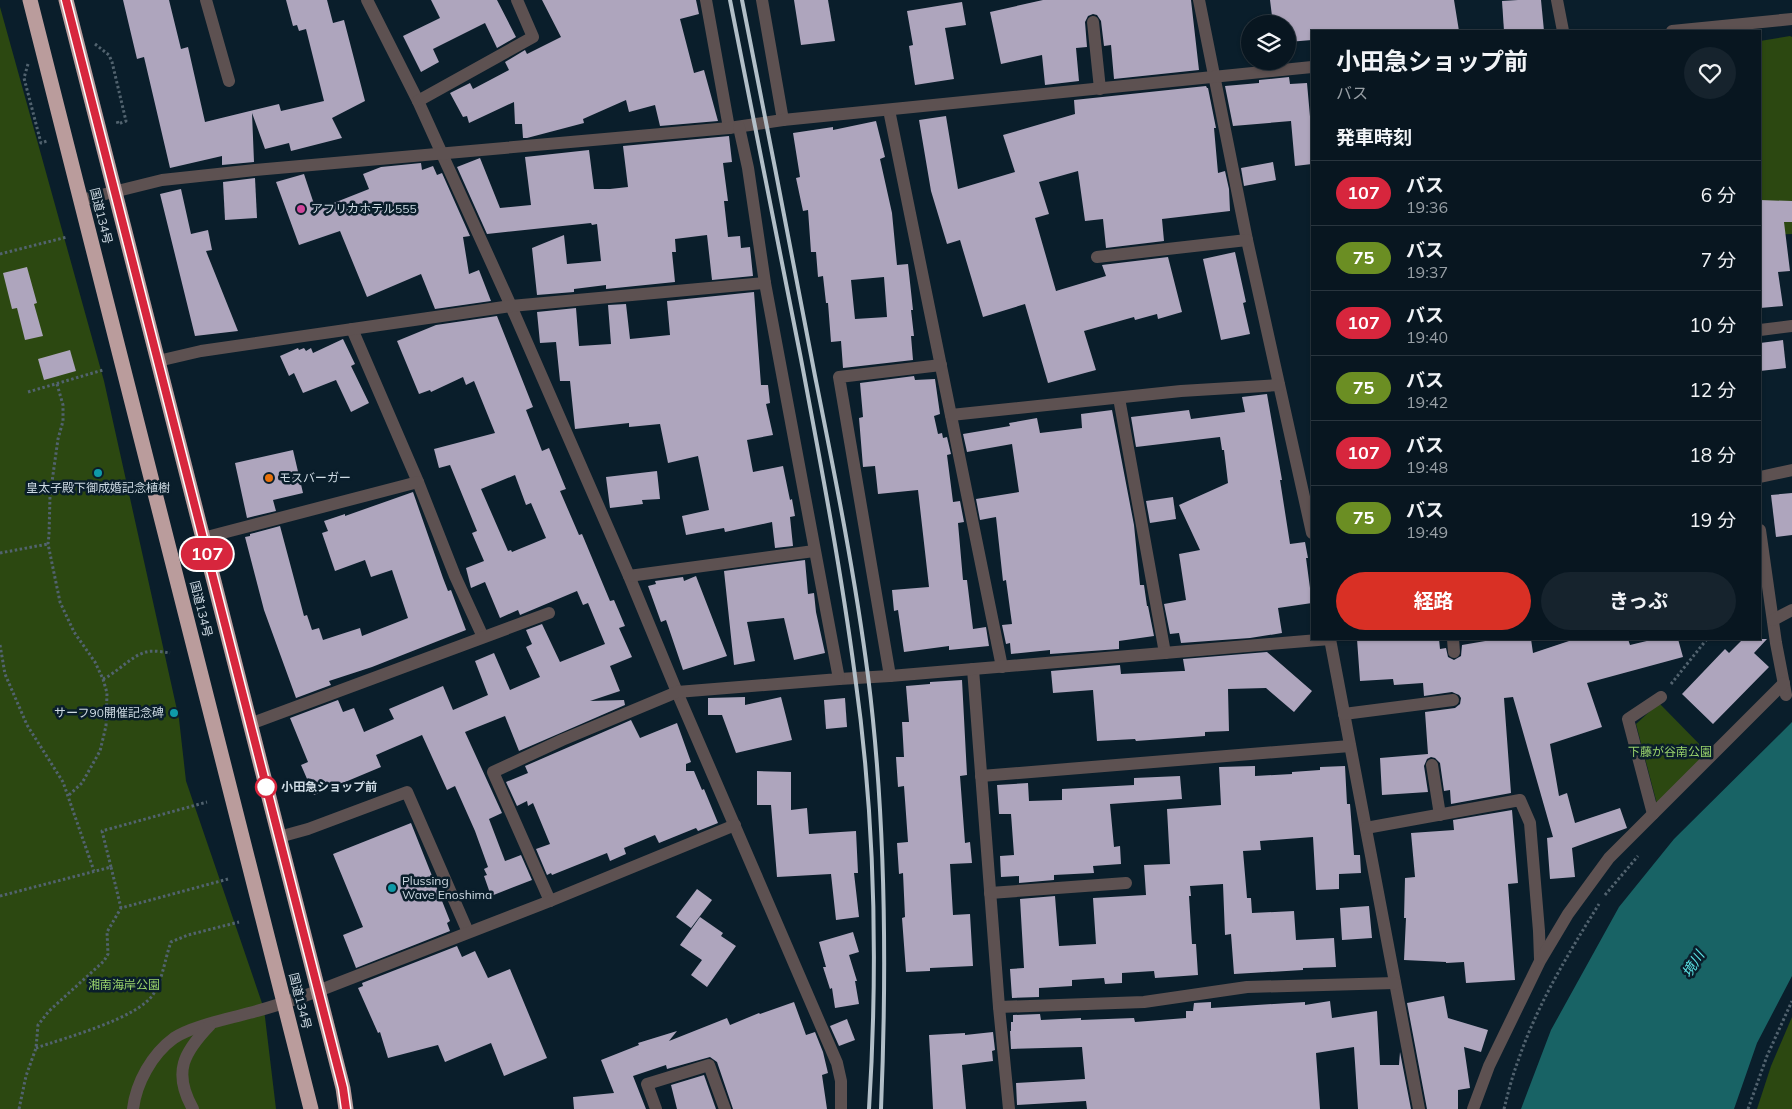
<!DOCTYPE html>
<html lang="ja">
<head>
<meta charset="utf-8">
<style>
  :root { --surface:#081620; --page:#16232d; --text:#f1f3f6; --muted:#989fa5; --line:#29353e; --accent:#d93025 }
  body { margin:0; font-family:Mulish,"Noto Sans JP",sans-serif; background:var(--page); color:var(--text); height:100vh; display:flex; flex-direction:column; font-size:19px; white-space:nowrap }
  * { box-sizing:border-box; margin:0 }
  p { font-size:16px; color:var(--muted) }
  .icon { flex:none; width:28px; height:28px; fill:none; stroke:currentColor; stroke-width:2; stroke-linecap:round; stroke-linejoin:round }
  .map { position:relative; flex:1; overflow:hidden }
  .details { position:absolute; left:1311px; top:30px; width:450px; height:610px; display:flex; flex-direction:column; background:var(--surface); border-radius:0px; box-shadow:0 1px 4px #0004,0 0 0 1px var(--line) }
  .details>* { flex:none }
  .badge { padding:0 10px; border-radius:16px; font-size:18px; line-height:32px }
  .buttons { position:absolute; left:1241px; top:15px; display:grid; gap:10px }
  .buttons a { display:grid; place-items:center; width:55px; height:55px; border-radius:50%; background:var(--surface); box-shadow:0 1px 4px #0004,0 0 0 1px var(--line); font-size:25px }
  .map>.badge { position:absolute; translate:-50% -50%; box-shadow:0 0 0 2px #fff }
  h2 { padding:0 25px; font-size:19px; line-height:45px }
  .round { display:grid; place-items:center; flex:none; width:52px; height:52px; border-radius:26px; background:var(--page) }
  .headline { display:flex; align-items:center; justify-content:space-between; height:85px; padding:0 25px }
  h1 { font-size:24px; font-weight:700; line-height:38px }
  .primary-button { display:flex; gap:10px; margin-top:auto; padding:10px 25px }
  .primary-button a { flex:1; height:58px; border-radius:30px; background:var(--accent); color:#fff; font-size:20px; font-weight:700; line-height:58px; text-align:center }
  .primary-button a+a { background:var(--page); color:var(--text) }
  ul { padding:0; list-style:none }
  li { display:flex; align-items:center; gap:15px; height:65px; padding:0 25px; border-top:1px solid var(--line) }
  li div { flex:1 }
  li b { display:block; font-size:19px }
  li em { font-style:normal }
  li .badge { min-width:55px; font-weight:700; text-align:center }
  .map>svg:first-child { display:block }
  .green { fill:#2c4811 }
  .water { fill:#186365 }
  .building { fill:#aea5bd; fill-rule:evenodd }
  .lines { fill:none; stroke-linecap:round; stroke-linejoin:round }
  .path { stroke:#52636f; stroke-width:3; stroke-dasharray:2.5 2.5; stroke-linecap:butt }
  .minor { stroke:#5d5151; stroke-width:12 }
  .highway { stroke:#ba9c9c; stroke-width:15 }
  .rail { stroke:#b2bfc8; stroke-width:4 }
  .line-casing { stroke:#fff; stroke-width:11 }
  .line { stroke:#d7263d; stroke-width:8 }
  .hotel-dot { fill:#d1479c; stroke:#0a1e2b; stroke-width:2 }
  .culture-dot { fill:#0f9aa8; stroke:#0a1e2b; stroke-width:2 }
  .food-dot { fill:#e8710a; stroke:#0a1e2b; stroke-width:2 }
  .stop-dot { fill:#fff; stroke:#d7263d; stroke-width:2.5 }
  .labels { text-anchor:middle; stroke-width:5; stroke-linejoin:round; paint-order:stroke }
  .poi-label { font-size:12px; fill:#cedae3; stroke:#0a1e2b; text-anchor:start }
  .street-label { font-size:12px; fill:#cedae3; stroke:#0a1e2b }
  .park-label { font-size:12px; fill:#99d26b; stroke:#0a1e2b }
  .stop-label { font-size:12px; font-weight:bold; fill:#cedae3; stroke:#0a1e2b; text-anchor:start }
  .water-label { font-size:14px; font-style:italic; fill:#5ce4e6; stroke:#0a1e2b }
</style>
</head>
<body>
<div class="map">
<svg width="1792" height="1109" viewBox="0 0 1792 1109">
  <rect width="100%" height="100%" fill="#0a1e2b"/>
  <g class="green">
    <polygon points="0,7 104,381 179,719 186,781 264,1009 276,1109 0,1109"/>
    <polygon points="1790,36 1792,37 1792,234 1760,235 1760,41"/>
    <polygon points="1659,703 1708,753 1657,804 1636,724"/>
    <polygon points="1792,1017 1792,1109 1757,1109 1771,1066"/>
  </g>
  <polygon class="water" points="1792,722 1792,976 1757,1043 1734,1109 1521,1109 1551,1030 1619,907 1674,839"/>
  <g class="building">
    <polygon points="123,0 169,0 181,49 188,47 205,122 279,104 281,111 324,101 306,29 299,31 297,25 293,26 286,0 327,0 333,23 344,20 365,101 332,118 342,138 291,151 289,143 265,149 252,113 254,162 222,165 222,156 170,168 144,57 137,59"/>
    <polygon points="431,0 497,0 516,37 497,48 485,23 433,49 439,62 421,72 403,36 440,18"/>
    <polygon points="542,0 696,0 699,14 680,19 694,73 704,70 718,121 660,126 655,105 629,112 626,100 583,119 584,123 527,138 523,138 522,124 515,124 514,102 469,123 467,116 463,117 450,93 470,83 473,89 509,70 505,62 525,50 527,54 561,37"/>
    <polygon points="794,0 828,0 835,41 801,45"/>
    <polygon points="1043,0 1191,0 1199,70 1114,79 1111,45 1104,46 1101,21 1097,15 1093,14 1088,16 1085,22 1087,47 1076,48 1079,81 1045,85 1042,55 1001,64 990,12"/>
    <polygon points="1270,0 1454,0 1459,31 1312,31 1312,40 1288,42 1288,24 1273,24"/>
    <polygon points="1518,0 1541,0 1544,31 1504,31 1502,1"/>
    <polygon points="962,2 966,25 945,28 954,79 915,85 909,46 913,45 907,11"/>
    <polygon points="1257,61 1288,61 1257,64"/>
    <polygon points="1289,77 1290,84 1307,83 1312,139 1312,164 1295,166 1291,121 1233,126 1225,86 1259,83 1259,80"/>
    <polygon points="1206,86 1207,88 1208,88 1216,128 1214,128 1218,173 1225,171 1229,189 1230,211 1162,219 1164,241 1106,248 1103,219 1085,221 1078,171 1039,182 1049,214 1035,218 1056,291 1106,276 1102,265 1168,257 1182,312 1158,319 1157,314 1135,320 1134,317 1084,331 1096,370 1048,383 1025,304 983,317 960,240 947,244 931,191 919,120 946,116 958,189 1015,172 1003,135 1075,114 1074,100"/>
    <path d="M 876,121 L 885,157 L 880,159 L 892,213 L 897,265 L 908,264 L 913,310 L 911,310 L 914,336 L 911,336 L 913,360 L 843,368 L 841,341 L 831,342 L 828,303 L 826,303 L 823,276 L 818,277 L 816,252 L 811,252 L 808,210 L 803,211 L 796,178 L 800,177 L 793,133 L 833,127 L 833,130 ZM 884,277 L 887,317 L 855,319 L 851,280 Z"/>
    <polygon points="729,136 732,162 723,163 728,201 724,201 728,237 740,236 741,248 750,247 753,276 712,280 707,235 675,239 676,252 672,252 675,282 606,289 606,285 574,289 574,292 537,295 532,248 564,235 567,264 601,261 597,224 592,225 591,223 487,234 457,167 480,158 500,208 531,205 525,157 589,150 594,189 610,189 628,187 623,146"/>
    <polygon points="1273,162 1276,180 1244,186 1241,168"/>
    <polygon points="421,163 422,170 433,166 437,175 442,173 470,236 463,237 469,274 479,270 491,301 435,309 421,274 367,297 340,231 299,245 276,182 304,174 316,210 369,189 363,174 381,167"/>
    <polygon points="255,178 257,218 225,220 223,182"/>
    <polygon points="181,189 191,234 208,230 212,250 206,251 238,331 195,336 160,194"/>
    <polygon points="1760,200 1792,201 1792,222 1784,222 1790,271 1778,272 1783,306 1760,308"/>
    <polygon points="1235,252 1246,302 1243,303 1250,334 1221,340 1203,259"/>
    <polygon points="27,267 37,303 34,304 43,336 25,340 17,308 12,309 3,273"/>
    <polygon points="754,292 761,385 768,385 770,403 766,404 773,435 747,440 753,472 783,466 790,500 792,499 795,516 790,517 793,546 775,548 772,522 725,532 724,528 686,535 682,516 709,510 698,456 668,463 660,424 629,427 629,423 575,429 570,381 560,381 556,342 540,343 537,312 576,308 579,346 611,344 608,305 626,304 630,339 670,335 667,301"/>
    <path d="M 497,316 L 533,407 L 526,410 L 542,451 L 549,448 L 566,489 L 560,491 L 579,535 L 582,534 L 610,601 L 614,600 L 625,626 L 619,628 L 632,657 L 610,666 L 620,691 L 590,701 L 624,700 L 625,705 L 519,751 L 505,716 L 465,732 L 502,813 L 489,819 L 505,861 L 521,855 L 532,880 L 491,896 L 484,876 L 487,875 L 484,869 L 488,867 L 475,831 L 455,786 L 447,790 L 422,735 L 376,755 L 381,767 L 314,795 L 301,765 L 308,762 L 290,718 L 338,700 L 343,712 L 354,708 L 364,732 L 394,719 L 389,709 L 443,686 L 453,710 L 488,695 L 475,661 L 494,653 L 510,690 L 540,677 L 526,647 L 532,644 L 526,630 L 542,624 L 560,662 L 605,644 L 588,603 L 583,605 L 577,591 L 520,615 L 518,610 L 500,618 L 485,582 L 471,588 L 466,568 L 484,561 L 472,533 L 477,531 L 450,465 L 439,468 L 434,449 L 495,433 L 474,381 L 466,385 L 463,377 L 431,392 L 430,390 L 419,394 L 397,341 L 436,325 ZM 515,475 L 526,505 L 531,503 L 546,538 L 512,552 L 511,550 L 508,551 L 481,489 Z"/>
    <polygon points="343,339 355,364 351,366 369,403 351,412 336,380 303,393 294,373 289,376 280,356 298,348 299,350 304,348 306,351 311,348 313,353"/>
    <polygon points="1783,340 1786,368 1760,371 1760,343"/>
    <polygon points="70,350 76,371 44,380 38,359"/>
    <polygon points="914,376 915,380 935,379 940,414 934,416 938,434 942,433 943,438 947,437 951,454 947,455 952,494 953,502 960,501 964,522 958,523 963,580 967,580 973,629 986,627 989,646 949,650 949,646 904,652 898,610 894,611 892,590 929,587 918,490 878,494 875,466 863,467 859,418 863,417 860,383"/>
    <polygon points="1267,394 1282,480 1280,480 1290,544 1305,542 1308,558 1306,558 1312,603 1278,608 1282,633 1250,638 1181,643 1179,633 1170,634 1164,604 1186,600 1179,554 1200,550 1179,505 1228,483 1224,450 1222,450 1220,437 1136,447 1131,417 1189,410 1191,419 1245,412 1242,397"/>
    <polygon points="1112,410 1134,525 1140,585 1144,585 1147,606 1148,606 1154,636 1119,641 1119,649 1050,654 1050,650 1011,654 1010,643 1006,644 1002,625 1012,624 1006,580 1003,581 996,517 980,520 976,499 1019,492 1012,444 967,452 963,434 1010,426 1009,423 1037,418 1040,433 1082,428 1081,414"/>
    <polygon points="293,450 303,493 273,500 276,511 247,518 235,463"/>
    <polygon points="657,471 660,499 642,500 643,504 610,508 606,477"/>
    <polygon points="413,492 443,578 448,591 451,590 466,630 372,667 329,681 331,685 296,698 264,610 245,537 250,536 250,534 280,526 304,616 307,615 312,630 319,628 323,640 360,628 362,636 408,618 392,570 371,577 365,560 335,571 322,533 328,531 324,521 345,514 345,516"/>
    <polygon points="1792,493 1792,535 1776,537 1771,495"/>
    <polygon points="1173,497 1176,519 1150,523 1146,501"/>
    <polygon points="805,560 808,594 814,593 816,612 825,653 794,660 784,618 747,622 755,661 734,665 724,571"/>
    <polygon points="696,576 727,656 683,670 666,620 661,622 648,586 656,584 655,581 683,577 684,581"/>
    <polygon points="1357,639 1439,639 1440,649 1446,648 1448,657 1454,660 1461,656 1462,645 1497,639 1531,639 1533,653 1575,639 1628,639 1630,645 1655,639 1678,639 1683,657 1587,683 1602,727 1550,744 1559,796 1567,793 1575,823 1620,808 1627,828 1572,848 1575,877 1550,879 1547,838 1553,837 1513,697 1504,698 1511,793 1451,804 1450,790 1444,791 1440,763 1435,758 1431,757 1427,759 1424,766 1428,792 1382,795 1380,758 1428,754 1425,712 1455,708 1460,704 1461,698 1459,695 1452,692 1424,696 1423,683 1394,685 1393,679 1360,681"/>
    <polygon points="1743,639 1767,639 1754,653 1769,667 1713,724 1682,694 1725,649 1729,653"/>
    <polygon points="1267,652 1312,691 1294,712 1266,688 1228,689 1229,731 1205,732 1205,736 1136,741 1135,739 1097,741 1093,690 1053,693 1051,671 1120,665 1121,674 1182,671 1185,671 1183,659"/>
    <polygon points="962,680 967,775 960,776 965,843 970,842 972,863 950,864 953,915 970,914 973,966 930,968 930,971 906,972 902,918 905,917 903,873 899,874 897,843 908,842 904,786 898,787 896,757 904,757 902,722 909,722 906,686 930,684 930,682"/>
    <polygon points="745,697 745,705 781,697 792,740 736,753 722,715 708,715 708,698"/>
    <polygon points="845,698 847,727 826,729 824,700"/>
    <polygon points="631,720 640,738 677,723 691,762 686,764 686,771 694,771 702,790 704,789 718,823 698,831 696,828 659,843 655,835 624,848 626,854 610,861 607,853 552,875 551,873 547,875 536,849 550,844 533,803 528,806 527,801 517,806 506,782 528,773 525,766"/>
    <polygon points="1255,766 1255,776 1292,774 1292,772 1320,770 1320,767 1345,766 1347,804 1350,804 1354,855 1360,855 1361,873 1339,874 1339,889 1316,890 1313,837 1260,841 1261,850 1243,851 1247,898 1251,898 1252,913 1294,911 1296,940 1334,938 1336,967 1303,968 1303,970 1234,974 1231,934 1225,935 1223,884 1190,886 1191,896 1189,896 1192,944 1196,944 1198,975 1155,978 1154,971 1122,973 1122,983 1105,984 1104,978 1072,980 1072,986 1039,988 1039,997 1012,998 1010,969 1024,968 1020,899 1055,896 1059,946 1096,944 1093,898 1146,895 1144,865 1170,864 1167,809 1221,805 1219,767"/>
    <polygon points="757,771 791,772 791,810 807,808 809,834 856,831 858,873 854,873 859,917 836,920 831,874 777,877 771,805 757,805"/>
    <polygon points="1180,776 1182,799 1110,804 1114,847 1120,846 1121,864 1093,866 1094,873 1054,875 1054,880 1019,883 1019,876 1001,877 1000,856 1014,855 1011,814 999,814 997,785 1028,783 1029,801 1062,800 1062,789 1134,785 1134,778"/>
    <polygon points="1512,810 1518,883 1508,884 1515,980 1466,983 1464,962 1446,963 1446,962 1404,960 1406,918 1404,918 1405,878 1415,877 1411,833 1454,830 1453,820"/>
    <polygon points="411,823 450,921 447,923 450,931 356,968 343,935 363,927 333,854"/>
    <polygon points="697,889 712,900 691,928 676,917"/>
    <polygon points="1369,906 1372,938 1342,940 1340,908"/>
    <polygon points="700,917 723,933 721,936 736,946 707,987 691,975 702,960 680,945"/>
    <polygon points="853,932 859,952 849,955 857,981 855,981 859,1004 835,1008 832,988 830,989 823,967 826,967 819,942"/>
    <polygon points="457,946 462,957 475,951 488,978 510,969 547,1058 504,1076 491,1043 445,1062 438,1045 388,1058 380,1032 378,1033 358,988 363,986 362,983"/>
    <polygon points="1444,996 1448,1018 1488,1030 1481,1052 1464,1047 1470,1088 1458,1090 1458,1109 1427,1109 1407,1003"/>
    <polygon points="1330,1001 1332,1018 1377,1011 1380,1065 1399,1065 1400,1052 1411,1109 1358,1109 1354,1047 1316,1053 1320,1109 1087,1109 1086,1101 1017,1105 1016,1083 1085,1079 1082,1047 1011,1049 1010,1031 1011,1031 1011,1022 1013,1022 1013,1015 1040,1014 1041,1020 1081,1018 1081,1020 1134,1018 1135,1022 1186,1018 1186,1011 1193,1011 1194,1003 1211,1002 1211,1008 1305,1002 1305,1005"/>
    <polygon points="794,1002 806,1035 815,1032 823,1052 828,1073 822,1075 827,1109 733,1109 717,1062 710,1057 667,1069 666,1065 633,1076 646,1109 574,1109 573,1097 614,1093 601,1060 639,1045 638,1043 677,1031 669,1041 727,1018 730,1025 759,1013 760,1014"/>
    <polygon points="847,1019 855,1040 839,1046 830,1026"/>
    <polygon points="993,1032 995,1050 992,1051 993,1061 962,1065 966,1109 933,1109 929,1035 965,1033 965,1035"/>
    <polygon points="704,1075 716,1109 677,1109 671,1085"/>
  </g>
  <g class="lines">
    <g class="path">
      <polyline points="95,44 109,55 112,62 126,121 118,124 117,120"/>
      <polyline points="28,64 24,78 41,143 47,141"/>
      <polyline points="0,254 67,237"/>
      <polyline points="57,384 63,405 63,421 58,439 50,496 49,535 48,544 60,602 74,632 95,662 103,679 107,693 106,726 100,751 82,783 69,795"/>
      <polyline points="28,392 103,370"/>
      <polyline points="0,553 48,544"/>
      <polyline points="0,645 5,674 27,725 63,782 94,871"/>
      <path d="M 103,679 C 118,672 131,656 146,652 C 153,650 163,652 170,653"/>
      <polyline points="1671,684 1707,639"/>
      <polyline points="111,867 102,831 207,802"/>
      <polyline points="1605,895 1638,856"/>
      <polyline points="0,896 111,867 121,908"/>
      <path d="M 36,1048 C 64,1038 140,1018 154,993 C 163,978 165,958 171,942 L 188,935 L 239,922"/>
      <polyline points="19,1109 26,1076 36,1048 38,1025 49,1011 104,961 108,954 107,932 121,908 228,879"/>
      <path d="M 1504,1109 C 1508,1093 1512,1077 1518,1061 C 1537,1005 1568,954 1599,904"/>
      <polyline points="1748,1109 1767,1056 1792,1001"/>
    </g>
    <g class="minor">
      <polyline points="206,0 229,81"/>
      <polyline points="367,0 418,101 511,306 629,576 677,692 837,1063 841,1081 841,1109"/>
      <polyline points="706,0 729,128"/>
      <polyline points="762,0 783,120"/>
      <polyline points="1199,0 1247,240 1312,533"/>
      <polyline points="1557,0 1563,31"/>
      <polyline points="1093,22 1100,89"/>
      <polyline points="1672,31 1792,19"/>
      <polyline points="418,101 533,37 517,0"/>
      <polyline points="889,110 1002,667"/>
      <polyline points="81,200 162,180 255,170 729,128 783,120 1312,67"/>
      <polyline points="1097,257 1247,240"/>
      <polyline points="352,329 418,482 455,576 483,637"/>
      <polyline points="1760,330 1792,326"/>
      <polyline points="158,361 201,351 511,306 765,283"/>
      <polyline points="1119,398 1165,653"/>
      <polyline points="951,415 1181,391 1279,385"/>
      <polyline points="1760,477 1792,470"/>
      <polyline points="1760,530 1776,643 1786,695"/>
      <polyline points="203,538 418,482"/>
      <polyline points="629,576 814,551"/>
      <polyline points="1773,620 1792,610"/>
      <polyline points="1330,639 1419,1109"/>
      <polyline points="1453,639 1454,652"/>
      <polyline points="973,669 999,1007 1009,1109"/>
      <polyline points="890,676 839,377 941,365"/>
      <polyline points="839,679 890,676 1330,639"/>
      <polyline points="1344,714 1453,700"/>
      <polyline points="250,724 549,613"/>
      <polyline points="1432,765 1440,815"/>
      <polyline points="981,776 1350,746"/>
      <polyline points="1653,814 1628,719 1661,697"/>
      <polyline points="1366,828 1520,800 1530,823 1539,931 1540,959"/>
      <polyline points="279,837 308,829 407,792 468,932"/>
      <polyline points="990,893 1126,883"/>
      <polyline points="550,901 493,772 562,740 677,692 839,679 765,283 748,168 739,127"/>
      <polyline points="999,1007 1144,1002 1247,987 1395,983"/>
      <path d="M 133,1109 C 136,1083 152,1054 174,1038 C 192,1026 228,1019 249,1013 C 273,1007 296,999 318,991 L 550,901 L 735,825"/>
      <path d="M 193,1109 C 172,1072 184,1052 210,1025"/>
      <polyline points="656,1109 647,1084 709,1065 725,1109"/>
      <polyline points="1473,1109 1489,1066 1540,961 1568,914 1609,858 1784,683"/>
    </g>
    <g class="highway">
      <polyline points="30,0 311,1109"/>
      <polyline points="66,0 343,1088 346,1109"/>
    </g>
    <g class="rail">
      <path d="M 730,0 C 754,120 778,240 801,359 C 821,465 841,570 855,676 C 875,818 878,966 869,1109"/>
      <path d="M 742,0 C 767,125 791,251 815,376 C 835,476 855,575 868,676 C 886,819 887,965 881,1109"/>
    </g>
  </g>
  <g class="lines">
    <g class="line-casing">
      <polyline id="line" points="66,0 343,1088 346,1109"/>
    </g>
    <use href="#line" class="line"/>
  </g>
  <circle class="hotel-dot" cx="301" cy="209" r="5"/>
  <g class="culture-dot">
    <circle cx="98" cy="473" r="5"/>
    <circle cx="174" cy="713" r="5"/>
    <circle cx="392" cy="888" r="5"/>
  </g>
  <circle class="food-dot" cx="269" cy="478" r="5"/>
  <circle class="stop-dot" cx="266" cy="787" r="10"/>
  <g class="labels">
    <g class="poi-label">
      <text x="311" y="213">アフリカホテル555</text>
      <text x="279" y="482">モスバーガー</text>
      <text x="98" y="492" text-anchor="middle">皇太子殿下御成婚記念植樹</text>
      <text x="164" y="717" text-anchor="end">サーフ90開催記念碑</text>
      <text x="402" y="885">Plussing<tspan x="402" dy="14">Wave Enoshima</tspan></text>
    </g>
    <g class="street-label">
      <text transform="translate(101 216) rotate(76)" y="4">国道134号</text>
      <text transform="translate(201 609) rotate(76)" y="4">国道134号</text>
      <text transform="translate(300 1001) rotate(76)" y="4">国道134号</text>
    </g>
    <g class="park-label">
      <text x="1670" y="756">下藤が谷南公園</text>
      <text x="124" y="989">湘南海岸公園</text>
    </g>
    <g class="stop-label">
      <text x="281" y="791">小田急ショップ前</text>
    </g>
    <g class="water-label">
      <text transform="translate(1693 964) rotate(-58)" y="5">境川</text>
    </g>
  </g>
</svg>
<div class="buttons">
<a><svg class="icon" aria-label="layers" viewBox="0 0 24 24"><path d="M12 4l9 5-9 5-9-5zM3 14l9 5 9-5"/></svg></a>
</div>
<b class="badge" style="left:207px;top:554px;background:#d7263d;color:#fff">107</b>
<section class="details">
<div class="headline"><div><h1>小田急ショップ前</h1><p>バス</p></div><a class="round"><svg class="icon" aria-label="heart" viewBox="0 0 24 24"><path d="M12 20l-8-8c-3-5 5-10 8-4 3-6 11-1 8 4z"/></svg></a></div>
<h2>発車時刻</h2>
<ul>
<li><span class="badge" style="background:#d7263d;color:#fff">107</span><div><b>バス</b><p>19:36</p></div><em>6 分</em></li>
<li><span class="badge" style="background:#6b8e23;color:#fff">75</span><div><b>バス</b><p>19:37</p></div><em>7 分</em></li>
<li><span class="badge" style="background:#d7263d;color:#fff">107</span><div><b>バス</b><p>19:40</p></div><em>10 分</em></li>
<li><span class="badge" style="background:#6b8e23;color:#fff">75</span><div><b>バス</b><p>19:42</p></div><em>12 分</em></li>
<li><span class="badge" style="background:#d7263d;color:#fff">107</span><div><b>バス</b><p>19:48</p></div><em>18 分</em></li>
<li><span class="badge" style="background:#6b8e23;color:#fff">75</span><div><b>バス</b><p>19:49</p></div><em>19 分</em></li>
</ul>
<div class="primary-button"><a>経路</a><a>きっぷ</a></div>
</section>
</div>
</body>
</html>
